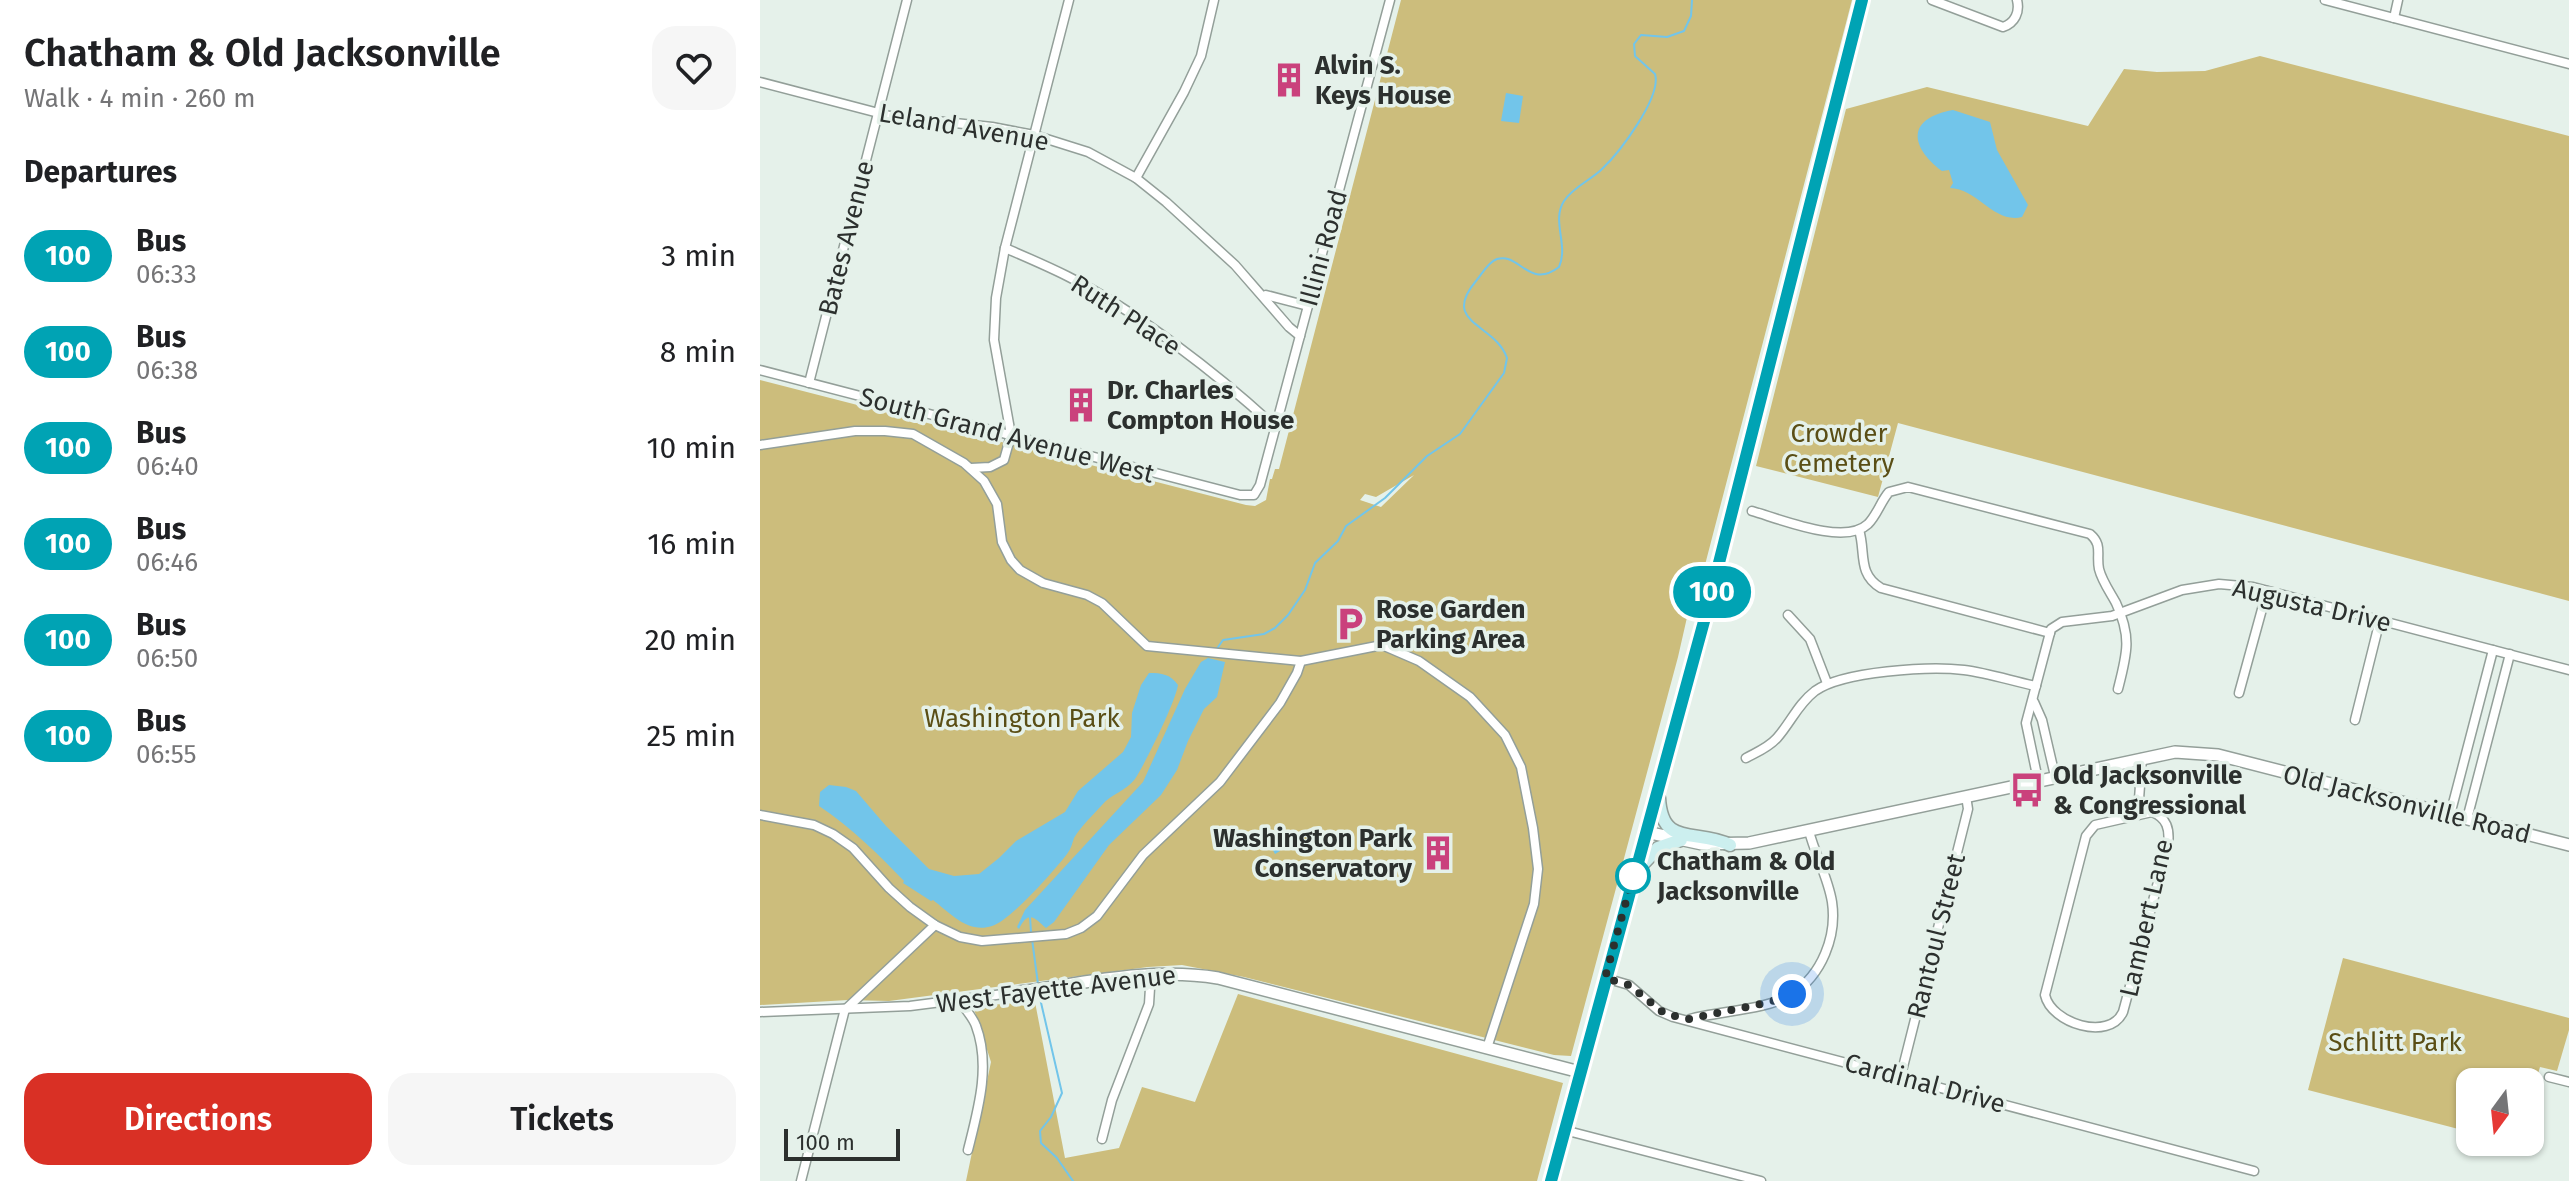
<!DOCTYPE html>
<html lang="en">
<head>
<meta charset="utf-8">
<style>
  :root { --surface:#fff; --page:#f6f6f6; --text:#202124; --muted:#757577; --accent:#d93025 }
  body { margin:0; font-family:"Fira Sans",sans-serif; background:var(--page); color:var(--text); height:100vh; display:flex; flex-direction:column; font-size:30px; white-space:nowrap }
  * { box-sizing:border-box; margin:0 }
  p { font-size:26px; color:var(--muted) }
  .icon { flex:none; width:44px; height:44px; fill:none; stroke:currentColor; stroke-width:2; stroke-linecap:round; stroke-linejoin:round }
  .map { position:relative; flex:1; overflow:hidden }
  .panel { display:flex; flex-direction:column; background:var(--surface); width:760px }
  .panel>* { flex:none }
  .badge { padding:0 16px; border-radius:26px; font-size:28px; line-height:52px }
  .needle { width:52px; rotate:195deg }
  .fabs { position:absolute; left:1696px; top:1068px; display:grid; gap:16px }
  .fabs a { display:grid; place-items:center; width:88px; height:88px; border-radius:16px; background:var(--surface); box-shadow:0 2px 6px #0004; font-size:40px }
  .scale { position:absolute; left:24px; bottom:20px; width:116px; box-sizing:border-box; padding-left:8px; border:4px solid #2c302e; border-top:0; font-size:22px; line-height:28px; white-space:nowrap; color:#2c302e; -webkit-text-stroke:6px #e5f1ea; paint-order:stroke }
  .you { position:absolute; width:40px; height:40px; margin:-20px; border:6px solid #fff; border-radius:50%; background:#1a73e8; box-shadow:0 0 0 12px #1a73e833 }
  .map>.badge { position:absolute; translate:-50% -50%; box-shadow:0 0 0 4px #fff }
  h2 { padding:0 24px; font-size:30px; line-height:72px }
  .round { display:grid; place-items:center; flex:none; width:84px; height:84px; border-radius:24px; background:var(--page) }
  .overview { display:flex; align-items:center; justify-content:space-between; height:136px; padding:0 24px }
  h1 { font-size:38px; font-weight:600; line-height:60px }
  .primary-button { display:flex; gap:16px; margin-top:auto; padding:16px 24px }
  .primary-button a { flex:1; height:92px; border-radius:24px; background:var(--accent); color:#fff; font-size:32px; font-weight:600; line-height:92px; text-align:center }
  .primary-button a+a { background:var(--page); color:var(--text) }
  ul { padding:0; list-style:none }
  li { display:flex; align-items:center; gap:24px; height:96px; padding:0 24px }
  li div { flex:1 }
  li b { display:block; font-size:30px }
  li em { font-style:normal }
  li .badge { min-width:88px; font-weight:700; text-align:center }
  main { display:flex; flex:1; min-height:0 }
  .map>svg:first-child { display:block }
  .green { fill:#ccbd7c; fill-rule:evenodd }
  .water { fill:#72c5ea }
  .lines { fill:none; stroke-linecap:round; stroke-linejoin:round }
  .stream { stroke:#72c5ea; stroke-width:2 }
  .minor-casing { stroke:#939f99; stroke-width:11 }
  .tertiary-casing { stroke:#939f99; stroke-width:14 }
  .secondary-casing { stroke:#939f99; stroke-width:15 }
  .minor { stroke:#fff; stroke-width:8 }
  .tertiary { stroke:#fff; stroke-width:11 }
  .secondary { stroke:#ccefef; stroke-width:12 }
  .line-casing { stroke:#fff; stroke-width:18 }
  .line { stroke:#00a3b4; stroke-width:12 }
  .walk { stroke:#2c302e; stroke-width:8; stroke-dasharray:0 14.4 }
  .stop-dot { fill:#fff; stroke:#00a3b4; stroke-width:4 }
  .labels { text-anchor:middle; stroke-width:7; stroke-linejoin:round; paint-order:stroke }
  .poi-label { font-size:26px; font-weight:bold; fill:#2c302e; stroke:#e5f1ea; text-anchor:start }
  .street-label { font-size:26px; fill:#2c302e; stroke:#e5f1ea }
  .park-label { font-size:26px; fill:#5a4e15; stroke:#e5f1ea }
  .stop-label { font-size:26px; font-weight:bold; fill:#2c302e; stroke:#e5f1ea; text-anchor:start }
</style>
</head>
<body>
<main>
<section class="panel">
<div class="overview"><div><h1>Chatham &amp; Old Jacksonville</h1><p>Walk · 4 min · 260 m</p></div><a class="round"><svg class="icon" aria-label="heart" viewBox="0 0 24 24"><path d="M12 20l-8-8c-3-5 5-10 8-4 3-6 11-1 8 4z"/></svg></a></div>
<h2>Departures</h2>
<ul>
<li><span class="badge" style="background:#00a3b4;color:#fff">100</span><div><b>Bus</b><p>06:33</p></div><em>3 min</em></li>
<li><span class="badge" style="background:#00a3b4;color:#fff">100</span><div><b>Bus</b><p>06:38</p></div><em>8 min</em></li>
<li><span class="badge" style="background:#00a3b4;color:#fff">100</span><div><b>Bus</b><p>06:40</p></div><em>10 min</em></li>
<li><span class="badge" style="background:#00a3b4;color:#fff">100</span><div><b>Bus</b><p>06:46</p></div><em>16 min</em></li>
<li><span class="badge" style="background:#00a3b4;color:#fff">100</span><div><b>Bus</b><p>06:50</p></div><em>20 min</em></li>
<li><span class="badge" style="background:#00a3b4;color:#fff">100</span><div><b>Bus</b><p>06:55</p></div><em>25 min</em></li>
</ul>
<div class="primary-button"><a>Directions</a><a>Tickets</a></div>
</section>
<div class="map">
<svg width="1809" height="1181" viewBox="0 0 1809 1181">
  <rect width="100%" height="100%" fill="#e5f1ea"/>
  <g class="green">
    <path d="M 641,0 L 1092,0 L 933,611 L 922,609 L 928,613 L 918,657 L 811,1056 L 794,1055 L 484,977 L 422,965 L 388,967 L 129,1001 L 88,1000 L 0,1005 L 0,380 L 486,505 L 495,506 L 506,500 L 510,479 L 512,479 L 515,469 L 519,469 ZM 654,475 L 621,507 L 600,500 L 605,494 L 616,497 Z"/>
    <polygon points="1500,56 1809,136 1809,601 1138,423 1118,497 996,466 1086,109 1167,87 1328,126 1364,69 1397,72 1445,71"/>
    <polygon points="1583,958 1809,1018 1809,1030 1797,1071 1780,1067 1770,1101 1770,1082 1710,1082 1710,1132 1548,1090"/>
    <polygon points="478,994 803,1083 777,1181 206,1181 231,1062 213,1006 275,1002 305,1158 359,1148 382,1087 435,1102"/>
  </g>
  <g class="water">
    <polygon points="746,93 763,96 759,123 741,121"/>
    <path d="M 1193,110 L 1230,122 L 1237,150 L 1268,205 L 1262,217 C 1234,224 1218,189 1190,188 L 1193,183 L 1189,170 L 1182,171 C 1149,146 1147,118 1193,110 Z"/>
    <path d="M 448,658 L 465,662 L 457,697 L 444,709 L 428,741 L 417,770 L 401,795 L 349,845 L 294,922 L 286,928 C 276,920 269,908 259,929 L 257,927 L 265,910 L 383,782 L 425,689 L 441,662 Z"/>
    <path d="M 389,673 C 402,673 410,674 418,685 C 415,703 386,762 375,779 C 365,792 352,793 342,805 C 333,815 321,826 314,838 C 312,844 311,849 307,854 C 293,872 251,920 232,926 C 208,934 190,913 173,900 L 171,901 L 143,883 L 144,881 C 120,856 90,826 59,806 L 60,792 L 69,785 L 86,787 L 96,791 L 126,826 L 169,869 L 194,876 L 219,874 L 239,858 L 256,841 L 305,812 L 318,791 L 363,752 L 371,737 L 372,713 L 381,685 Z"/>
    <polygon points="526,830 533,845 528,848 523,839 517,838 516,842 520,851 515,854 507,839"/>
  </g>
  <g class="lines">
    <g class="stream">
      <path d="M 456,650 L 463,640 L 504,634 L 515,628 L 528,615 L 545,590 L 555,563 L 578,541 L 586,526 L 625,498 L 667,456 L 700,434 L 744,373 L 747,358 C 735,323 680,324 716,281 C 722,274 728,262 737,259 C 759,252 769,290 799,267 C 809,245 791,221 804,201 C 813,187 831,180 842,169 C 859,153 902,97 895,74 L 875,56 L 874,44 L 881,35 L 907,37 L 924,31 L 931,16 L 932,0"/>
      <polyline points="270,917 271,932"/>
      <polyline points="272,939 278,984"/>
      <polyline points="279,994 302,1093 291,1117 280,1131 281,1143 297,1158 313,1181"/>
    </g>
    <g class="minor-casing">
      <g id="minor">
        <path d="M 1172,0 L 1243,27 C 1255,23 1260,12 1257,0"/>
        <polyline points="1565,0 1809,64"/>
        <polyline points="1634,18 1638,0"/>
        <polyline points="0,82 130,116 232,127 274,135 328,152 376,178 406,202 475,265 529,327 540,336"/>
        <polyline points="376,178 424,92 441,56 454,0"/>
        <path d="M 245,248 C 266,257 287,266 307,276 C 375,310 459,375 515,427"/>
        <polyline points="506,295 548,306"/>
        <polyline points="0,370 480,495 494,495 500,485 630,0"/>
        <polyline points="49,383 147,0"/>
        <polyline points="0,445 95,431 125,431 153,434 204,463 224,481 237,504 242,542 251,560 260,570 283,583 327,595 342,603 387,646 541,661 622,645 659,661 710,697 745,735 761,767 773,828 778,869 774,904 727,1048"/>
        <polyline points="211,468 230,467 244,460 251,435 234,340 236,298 245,248 309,0"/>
        <path d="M 992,511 C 1020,519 1085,546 1108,524 C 1117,515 1121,501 1129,492 L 1148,487 L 1330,534 C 1343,545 1336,554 1339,569 C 1342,581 1350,592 1356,603 C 1372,637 1367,654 1358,689"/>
        <path d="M 1099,530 C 1106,552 1097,574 1121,588 L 1290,633"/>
        <polyline points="1028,615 1050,639 1067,683"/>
        <polyline points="1479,693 1507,591"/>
        <polyline points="1274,702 1282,720 1295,776"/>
        <polyline points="1595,720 1620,620"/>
        <path d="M 986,758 C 997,752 1008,748 1017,738 C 1031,722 1038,704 1055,691 C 1083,671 1170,666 1204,670 C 1228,673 1252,681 1276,686"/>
        <polyline points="1278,780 1266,723 1291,629 1302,622 1352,616 1422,590 1459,584 1493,587 1809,670"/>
        <path d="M 1392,812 C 1407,818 1410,829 1408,845 L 1363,1012 C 1349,1042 1291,1023 1285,995 L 1326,836 L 1335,825 Z"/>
        <polyline points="1378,813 1382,758"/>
        <polyline points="0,815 54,825 73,834 93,848 129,888 150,907 175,925 200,937 222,941 306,934 321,928 337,916 383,855 460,782 520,703 537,673 541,661"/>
        <polyline points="1690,815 1733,650"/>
        <polyline points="1707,819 1750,654"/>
        <polyline points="845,978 869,985 899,1011 913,1017 1494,1171"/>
        <path d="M 199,1000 C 204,1008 213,1017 216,1026 C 231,1066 218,1110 208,1150"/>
        <polyline points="86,1009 175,925"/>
        <polyline points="0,1012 150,1006 259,992"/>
        <path d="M 930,1019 C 959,1011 1008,1010 1032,994 C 1062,975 1077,936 1072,902 C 1068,877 1055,855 1049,831"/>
        <polyline points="1141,1075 1208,809 1206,796"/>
        <polyline points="1789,1077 1809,1082"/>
        <polyline points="804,1130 1001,1181"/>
        <polyline points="342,1139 352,1100 389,1004 390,988 387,975"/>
        <polyline points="41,1181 85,1009"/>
      </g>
    </g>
    <g class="tertiary-casing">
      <g id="tertiary">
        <polyline points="886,832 942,844 989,843 1415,752 1458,755 1809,845"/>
        <path d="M 259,992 C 325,983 391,967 458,978 L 820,1072"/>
      </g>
    </g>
    <g class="secondary-casing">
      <g id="secondary">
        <path d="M 899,798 C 902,849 937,828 970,845"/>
        <polyline points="878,869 898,848 921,840"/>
        <polyline points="791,1181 946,614 1102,0"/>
      </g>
    </g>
    <use href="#minor" class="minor"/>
    <use href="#tertiary" class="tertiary"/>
    <use href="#secondary" class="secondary"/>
  </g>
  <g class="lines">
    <g class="line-casing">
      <polyline id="line" points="791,1181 946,614 1102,0"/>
    </g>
    <use href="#line" class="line"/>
    <polyline class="walk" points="873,876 845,978 869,985 905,1014 929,1019 1010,1002 1032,994"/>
  </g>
  <defs>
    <g id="building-bare" transform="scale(2.76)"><path d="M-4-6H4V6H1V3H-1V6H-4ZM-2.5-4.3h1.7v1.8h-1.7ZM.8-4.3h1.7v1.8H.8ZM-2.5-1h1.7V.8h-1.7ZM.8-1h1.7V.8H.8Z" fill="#ca417c" stroke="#e5f1ea" stroke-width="2.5" paint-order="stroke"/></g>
    <g id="parking-bare" transform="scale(2.76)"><path d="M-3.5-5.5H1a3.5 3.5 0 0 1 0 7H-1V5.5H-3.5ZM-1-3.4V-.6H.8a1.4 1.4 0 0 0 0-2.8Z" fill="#ca417c" stroke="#e5f1ea" stroke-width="2.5" paint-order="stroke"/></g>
    <g id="bus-bare" transform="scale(2.76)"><path d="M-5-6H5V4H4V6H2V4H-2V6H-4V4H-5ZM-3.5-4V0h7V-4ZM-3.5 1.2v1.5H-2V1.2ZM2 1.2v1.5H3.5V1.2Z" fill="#ca417c" stroke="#e5f1ea" stroke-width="2.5" paint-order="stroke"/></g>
  </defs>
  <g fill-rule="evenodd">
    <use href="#building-bare" x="529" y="80"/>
    <use href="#building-bare" x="321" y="405"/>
    <use href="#parking-bare" x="590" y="624"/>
    <use href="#bus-bare" x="1267" y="790"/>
    <use href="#building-bare" x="678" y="853"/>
  </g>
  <circle class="stop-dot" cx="873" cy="876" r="16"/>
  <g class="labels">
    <g class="poi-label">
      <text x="555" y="74">Alvin S.<tspan x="555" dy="30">Keys House</tspan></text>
      <text x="347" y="399">Dr. Charles<tspan x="347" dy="30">Compton House</tspan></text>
      <text x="616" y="618">Rose Garden<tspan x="616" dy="30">Parking Area</tspan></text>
      <text x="1293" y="784">Old Jacksonville<tspan x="1293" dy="30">&amp; Congressional</tspan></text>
      <text x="652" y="847" text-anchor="end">Washington Park<tspan x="652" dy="30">Conservatory</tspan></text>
    </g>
    <g class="street-label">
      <text transform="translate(204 127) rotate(10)" y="9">Leland Avenue</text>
      <text transform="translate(86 238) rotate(-76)" y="9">Bates Avenue</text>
      <text transform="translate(563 248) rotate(-75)" y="9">Illini Road</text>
      <text transform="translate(366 315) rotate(33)" y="9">Ruth Place</text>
      <text transform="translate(247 435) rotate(15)" y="9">South Grand Avenue West</text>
      <text transform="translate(1552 605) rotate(13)" y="9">Augusta Drive</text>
      <text transform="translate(1647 804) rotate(14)" y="9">Old Jacksonville Road</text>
      <text transform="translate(1386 918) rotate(-77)" y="9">Lambert Lane</text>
      <text transform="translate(1176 936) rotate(-76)" y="9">Rantoul Street</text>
      <text transform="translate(296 989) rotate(-7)" y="9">West Fayette Avenue</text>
      <text transform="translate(1165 1083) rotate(15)" y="9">Cardinal Drive</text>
    </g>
    <g class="park-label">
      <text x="1079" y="442">Crowder<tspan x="1079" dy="30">Cemetery</tspan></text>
      <text x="262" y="727">Washington Park</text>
      <text x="1635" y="1051">Schlitt Park</text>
    </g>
    <g class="stop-label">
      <text x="897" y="870">Chatham &amp; Old<tspan x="897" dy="30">Jacksonville</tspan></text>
    </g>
  </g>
</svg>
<div class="fabs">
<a><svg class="needle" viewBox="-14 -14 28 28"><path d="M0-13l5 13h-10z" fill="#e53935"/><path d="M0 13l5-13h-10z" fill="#757577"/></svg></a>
</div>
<div class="scale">100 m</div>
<div class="you" style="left:1032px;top:994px"></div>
<b class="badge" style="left:952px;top:592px;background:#00a3b4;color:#fff">100</b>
</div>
</main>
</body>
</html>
